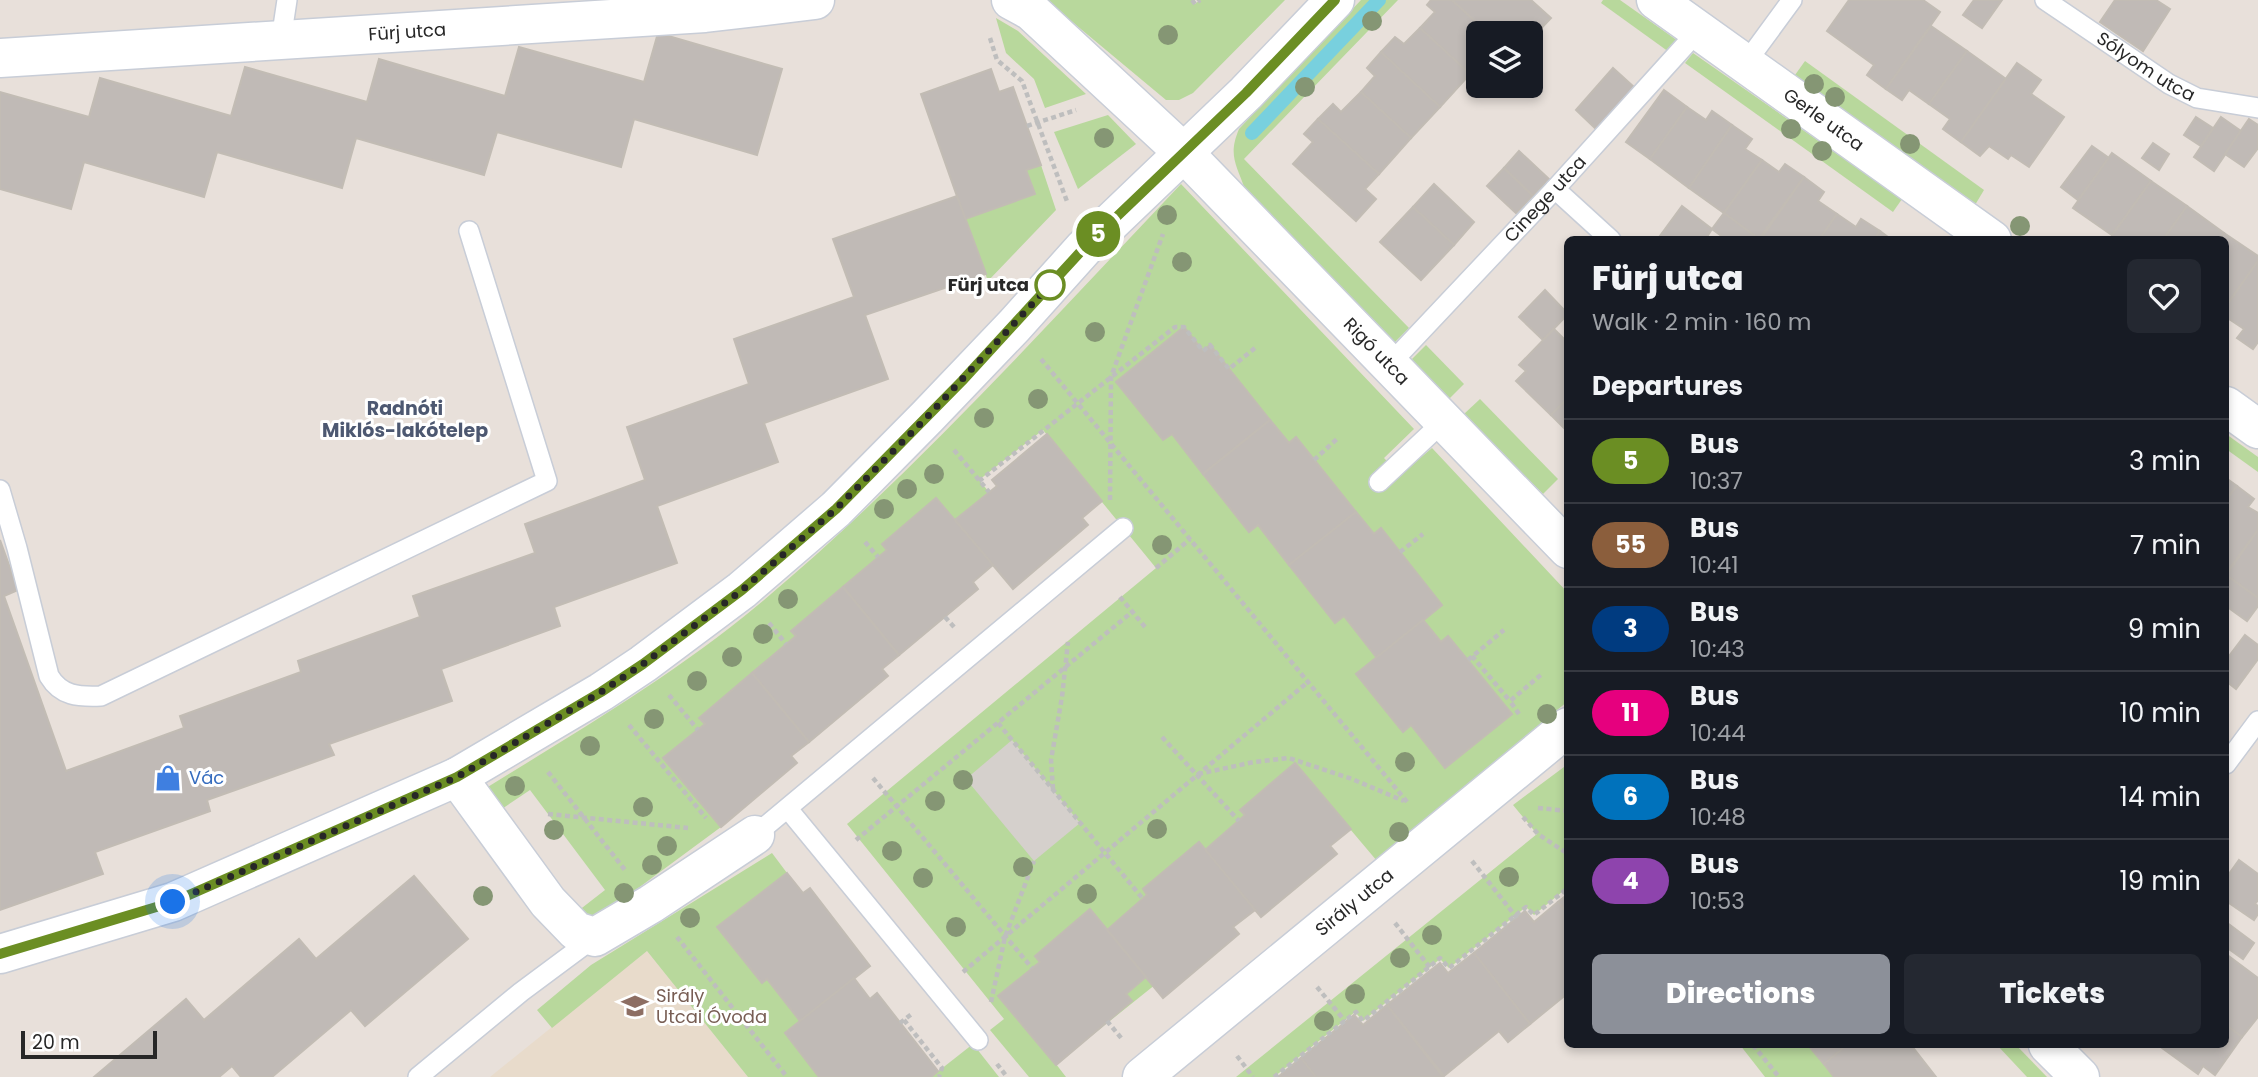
<!DOCTYPE html>
<html lang="en">
<head>
<meta charset="utf-8">
<style>
  :root { --surface:#171b24; --page:#242831; --text:#f1f3f6; --muted:#9ea1a6; --line:#363941; --accent:#8c9099 }
  body { margin:0; font-family:Poppins,sans-serif; background:var(--page); color:var(--text); height:100vh; display:flex; flex-direction:column; font-size:26px; white-space:nowrap }
  * { box-sizing:border-box; margin:0 }
  p { font-size:23px; color:var(--muted) }
  .icon { flex:none; width:38px; height:38px; fill:none; stroke:currentColor; stroke-width:2; stroke-linecap:round; stroke-linejoin:round }
  .map { position:relative; flex:1; overflow:hidden }
  .side { position:absolute; left:1564px; top:236px; width:665px; height:812px; display:flex; flex-direction:column; background:var(--surface); border-radius:10px; box-shadow:0 4px 10px #0003 }
  .side>* { flex:none }
  .badge { padding:0 14px; border-radius:23px; font-size:24px; line-height:46px }
  .buttons { position:absolute; left:1466px; top:21px; display:grid; gap:14px }
  .buttons a { display:grid; place-items:center; width:77px; height:77px; border-radius:10px; background:var(--surface); box-shadow:0 4px 10px #0003; font-size:35px }
  .scale { position:absolute; left:21px; bottom:18px; width:136px; box-sizing:border-box; padding-left:7px; border:4px solid #272727; border-top:0; font-size:19px; line-height:24px; white-space:nowrap; color:#272727; -webkit-text-stroke:5px #fff; paint-order:stroke }
  .you { position:absolute; width:35px; height:35px; margin:-18px; border:5px solid #fff; border-radius:50%; background:#1a73e8; box-shadow:0 0 0 10px #1a73e833 }
  .map>.badge { position:absolute; translate:-50% -50%; box-shadow:0 0 0 4px #fff }
  h2 { padding:0 28px; font-size:26px; line-height:63px }
  .round { display:grid; place-items:center; flex:none; width:74px; height:74px; border-radius:10px; background:var(--page) }
  .overview { display:flex; align-items:center; justify-content:space-between; height:119px; padding:0 28px }
  h1 { font-size:33px; font-weight:800; line-height:52px }
  .button { display:flex; gap:14px; margin-top:auto; padding:14px 28px }
  .button a { flex:1; height:80px; border-radius:10px; background:var(--accent); color:#fff; font-size:28px; font-weight:800; line-height:80px; text-align:center }
  .button a+a { background:var(--page); color:var(--text) }
  ul { padding:0; list-style:none }
  li { display:flex; align-items:center; gap:21px; height:84px; padding:0 28px; border-top:2px solid var(--line) }
  li div { flex:1 }
  li b { display:block; font-size:26px }
  li em { font-style:normal }
  li .badge { min-width:77px; font-weight:700; text-align:center }
  .map>svg:first-child { display:block }
  .education { fill:#e8dbcb }
  .green { fill:#b8d89c }
  .plaza { fill:#d5d0cc }
  .lines { fill:none; stroke-linecap:round; stroke-linejoin:round }
  .stream { stroke:#78d0de; stroke-width:14 }
  .building { fill:#c0bab6; stroke:#c2bcb4; stroke-width:2 }
  .service-casing { stroke:#c8cdd7; stroke-width:22 }
  .minor-casing { stroke:#c8cdd7; stroke-width:41 }
  .path { stroke:#bebebe; stroke-width:4.5; stroke-dasharray:5 3.5; stroke-linecap:butt }
  .service { stroke:#fff; stroke-width:19 }
  .minor { stroke:#fff; stroke-width:38 }
  .tree { fill:#859674 }
  .line-casing { stroke:#fff; stroke-width:16 }
  .line { stroke:#6b8e23; stroke-width:10 }
  .walk { stroke:#272727; stroke-width:7; stroke-dasharray:0 12.6 }
  .stop-dot { fill:#fff; stroke:#6b8e23; stroke-width:3.5 }
  .labels { text-anchor:middle; stroke-width:6; stroke-linejoin:round; paint-order:stroke }
  .street-label { font-size:18px; fill:#272727; stroke:#fff }
  .stop-label { font-size:18px; font-weight:bold; fill:#272727; stroke:#fff; text-anchor:end }
  .shop-label { font-size:18px; fill:#366cbe; stroke:#fff; text-anchor:start }
  .education-label { font-size:18px; fill:#785e54; stroke:#fff; text-anchor:start }
  .neighbourhood-label { font-size:19px; font-weight:bold; fill:#4d5871; stroke:#fff }
</style>
</head>
<body>
<div class="map">
<svg width="2258" height="1077" viewBox="0 0 2258 1077">
  <rect width="100%" height="100%" fill="#e8e0da"/>
  <polygon class="education" points="647,951 748,1077 490,1077 604,985"/>
  <g class="green">
    <polygon points="1046,0 1192,0 1195,4 1200,0 1285,0 1193,93 1179,100 1166,100"/>
    <path d="M 1361,0 L 1398,0 L 1244,159 L 1409,328 L 1393,344 L 1245,189 C 1236,164 1228,155 1239,129 Z"/>
    <polygon points="1603,0 1620,0 1678,41 1669,52 1601,3"/>
    <polygon points="996,18 1018,31 1086,94 1045,108 1034,79 1006,53"/>
    <polygon points="1693,53 1902,199 1893,212 1685,63"/>
    <polygon points="1805,61 1984,190 1975,205 1795,75"/>
    <polygon points="1108,115 1136,144 1078,189 1054,132"/>
    <polygon points="1041,165 1056,210 988,281 965,219 1035,194 1026,170"/>
    <path d="M 1181,184 L 1414,429 L 1384,458 L 1400,475 L 1432,448 L 1568,593 L 1568,701 L 1377,861 L 1350,829 L 1056,1064 L 1066,1077 L 1029,1077 L 990,1030 L 1004,1019 L 847,824 L 1156,568 L 1043,430 L 979,480 L 989,492 L 955,520 L 936,499 L 882,544 L 887,550 L 792,630 L 796,636 L 700,718 L 705,724 L 664,758 L 721,827 L 603,914 L 586,917 L 578,911 L 605,890 L 530,790 L 487,819 L 472,797 C 569,736 669,679 758,605 C 910,478 1044,328 1181,184 Z"/>
    <polygon points="1426,345 1464,384 1447,401 1409,362"/>
    <polygon points="1480,399 1558,479 1543,494 1464,414"/>
    <polygon points="2226,434 2258,457 2258,472 2226,449"/>
    <polygon points="1568,764 1568,887 1534,915 1526,907 1449,968 1440,959 1363,1021 1355,1012 1274,1077 1236,1077 1537,834 1513,805"/>
    <polygon points="772,853 787,873 718,927 762,983 767,979 800,1021 785,1033 819,1077 748,1077 647,951 552,1028 537,1010 591,965"/>
    <polygon points="973,1044 999,1077 931,1077"/>
    <polygon points="1740,1045 1808,1045 1834,1077 1765,1077"/>
    <polygon points="1997,1045 2016,1045 2047,1077 2027,1077"/>
  </g>
  <polygon class="plaza" points="1012,740 1080,823 1034,861 966,779"/>
  <g class="lines">
    <polyline class="stream" points="1252,133 1379,0"/>
  </g>
  <g class="building">
    <polygon points="1431,0 1452,0 1488,33 1479,33 1479,65 1470,74 1420,28 1435,12 1427,5"/>
    <polygon points="1452,0 1531,0 1551,18 1531,39 1531,33 1488,33"/>
    <polygon points="1849,0 1923,0 1940,12 1886,89 1867,75 1874,65 1827,31"/>
    <polygon points="1974,0 2002,0 1982,28 1963,15"/>
    <polygon points="2115,0 2156,0 2170,9 2143,51 2100,22"/>
    <polygon points="1931,26 1967,51 1929,104 1909,90 1902,100 1886,89"/>
    <polygon points="1420,28 1470,74 1440,107 1381,52 1395,37 1404,44"/>
    <polygon points="658,33 782,69 757,155 634,119 621,167 497,132 484,175 356,138 342,188 217,152 204,197 84,162 71,209 0,189 0,92 89,117 100,78 231,116 245,67 367,102 379,59 505,96 519,47 644,82"/>
    <polygon points="1967,51 2006,79 1961,142 1943,129 1950,119 1929,104"/>
    <polygon points="1381,52 1440,107 1411,138 1361,92 1375,76 1367,68"/>
    <polygon points="2017,63 2041,80 2031,94 2064,117 2029,167 2011,155 2008,159 1989,146 1980,156 1961,142"/>
    <polygon points="1613,68 1634,87 1596,129 1576,110"/>
    <polygon points="991,69 999,92 1013,87 1041,165 1026,170 1035,194 965,219 921,94"/>
    <polygon points="1664,90 1687,107 1650,159 1626,142"/>
    <polygon points="1361,92 1411,138 1379,174 1318,119 1333,104 1341,112"/>
    <polygon points="1687,107 1706,120 1712,111 1732,125 1689,188 1650,159"/>
    <polygon points="2196,117 2213,128 2201,146 2184,135"/>
    <polygon points="2221,117 2241,131 2214,171 2194,157"/>
    <polygon points="1318,119 1379,174 1365,189 1376,199 1356,221 1293,164 1313,142 1304,134"/>
    <polygon points="2249,119 2258,125 2258,148 2244,167 2225,154"/>
    <polygon points="1732,125 1752,139 1745,149 1762,160 1724,213 1689,188"/>
    <polygon points="2153,143 2169,154 2159,170 2142,158"/>
    <polygon points="2092,146 2109,158 2078,200 2061,187"/>
    <polygon points="1519,151 1549,179 1533,196 1504,168"/>
    <polygon points="2112,153 2151,181 2112,235 2073,208"/>
    <polygon points="1762,160 1779,172 1785,164 1804,177 1759,239 1724,213"/>
    <polygon points="1504,168 1533,196 1516,213 1487,186"/>
    <polygon points="1804,177 1824,192 1818,201 1837,214 1819,240 1760,240"/>
    <polygon points="2151,181 2187,206 2163,240 2109,240"/>
    <polygon points="1434,184 1474,222 1454,245 1413,207"/>
    <polygon points="957,196 986,274 865,315 888,379 764,423 778,462 657,506 677,563 554,607 560,626 441,669 452,701 329,744 334,755 207,800 210,811 95,852 103,874 0,910 0,540 18,590 4,596 66,771 184,728 180,716 301,672 298,661 420,617 413,596 535,553 525,524 645,480 627,427 749,384 734,339 854,297 833,239"/>
    <polygon points="1682,206 1712,229 1705,240 1657,240"/>
    <polygon points="2187,206 2224,233 2219,240 2163,240"/>
    <polygon points="1413,207 1454,245 1421,280 1380,242"/>
    <polygon points="1724,213 1759,239 1727,240 1712,229"/>
    <polygon points="1837,214 1856,227 1861,219 1880,231 1874,240 1819,240"/>
    <polygon points="1880,231 1892,240 1874,240"/>
    <polygon points="2224,233 2258,256 2258,261 2226,306 2226,240 2219,240"/>
    <polygon points="2258,261 2258,342 2253,349 2237,338 2244,329 2226,317 2226,306"/>
    <polygon points="1545,290 1568,314 1543,340 1519,317"/>
    <polygon points="1184,327 1203,351 1210,345 1270,420 1203,474 1172,434 1163,440 1116,382"/>
    <polygon points="1554,329 1568,343 1568,398 1551,415 1516,381 1526,371 1519,365"/>
    <polygon points="1568,398 1568,432 1551,415"/>
    <polygon points="1270,420 1289,443 1296,437 1356,512 1289,565 1258,525 1249,532 1203,474"/>
    <polygon points="1047,434 1102,501 1082,518 1088,525 1013,589 955,520 997,486 992,480"/>
    <polygon points="2226,478 2237,486 2226,500"/>
    <polygon points="2237,486 2254,499 2248,507 2258,513 2258,530 2226,573 2226,500"/>
    <polygon points="936,498 993,565 973,582 978,589 899,655 843,587 887,550 882,544"/>
    <polygon points="1356,512 1374,534 1381,528 1442,605 1377,658 1344,616 1335,623 1289,565"/>
    <polygon points="2258,530 2258,598 2226,575"/>
    <polygon points="2226,575 2258,598 2258,606 2247,621 2226,606"/>
    <polygon points="843,587 899,655 882,669 888,676 809,742 752,673 796,636 791,631"/>
    <polygon points="1423,620 1441,642 1448,636 1512,714 1445,768 1411,725 1403,732 1356,674"/>
    <polygon points="2245,635 2258,645 2258,659 2236,689 2226,681 2226,660"/>
    <polygon points="752,673 809,742 791,756 797,763 721,827 663,758 705,724 699,718"/>
    <polygon points="1295,763 1351,829 1330,846 1337,854 1261,917 1205,850 1245,815 1240,810"/>
    <polygon points="1199,842 1255,910 1233,927 1239,934 1163,998 1107,930 1147,895 1143,889"/>
    <polygon points="2239,860 2258,874 2258,900 2255,904 2258,906 2258,914 2254,920 2226,901 2226,878"/>
    <polygon points="787,873 803,893 810,888 870,966 800,1021 767,979 762,983 717,927"/>
    <polygon points="414,876 468,939 365,1026 351,1010 272,1077 241,1077 232,1066 219,1077 94,1077 186,999 204,1020 299,939 316,959"/>
    <polygon points="1568,894 1568,914 1558,902"/>
    <polygon points="1558,902 1568,914 1568,993 1530,1024 1474,953 1525,911 1534,922"/>
    <polygon points="1090,909 1146,977 1126,994 1132,1001 1056,1065 998,996 1040,962 1035,956"/>
    <polygon points="2226,922 2254,943 2243,959 2226,947"/>
    <polygon points="1474,953 1530,1024 1508,1042 1499,1031 1444,1076 1387,1005 1440,963 1448,973"/>
    <polygon points="2226,954 2258,978 2258,1017 2242,1037 2226,1025"/>
    <polygon points="854,978 870,999 877,993 938,1071 931,1077 819,1077 785,1033"/>
    <polygon points="1387,1005 1443,1077 1316,1077 1301,1058 1354,1015 1363,1025"/>
    <polygon points="2226,1025 2242,1037 2215,1075 2203,1066 2198,1074 2158,1045 2226,1045"/>
    <polygon points="1808,1045 1847,1045 1824,1064"/>
    <polygon points="1847,1045 1911,1045 1936,1077 1834,1077 1824,1064"/>
    <polygon points="1301,1058 1316,1077 1278,1077"/>
  </g>
  <g class="lines">
    <g class="service-casing">
      <g id="service">
        <path id="s1" d="M 2045,0 L 2169,84 L 2197,98 L 2258,108"/>
        <polyline points="281,40 287,0"/>
        <polyline points="1745,64 1792,0"/>
        <polyline points="1555,189 1611,240"/>
        <path id="s2" d="M 1389,365 L 1555,189 L 1698,31"/>
        <polyline points="1379,482 1444,421"/>
        <path d="M 0,490 L 17,548 L 49,676 C 61,696 78,697 101,696 L 547,481 L 469,231"/>
        <polyline points="2226,764 2258,721"/>
        <polyline points="788,809 978,1040"/>
        <polyline points="755,835 1123,528"/>
        <polyline points="418,1077 521,992 595,937"/>
      </g>
    </g>
    <g class="minor-casing">
      <g id="minor">
        <path id="s3" d="M 1011,0 L 1031,11 L 1184,153 L 1568,549"/>
        <path id="s4" d="M 1656,0 L 1992,240"/>
        <path id="s5" d="M 0,58 L 705,13 L 815,0"/>
        <polyline points="2226,406 2258,429"/>
        <polyline points="457,777 548,902 576,931 595,937 651,904 755,835"/>
        <polyline points="0,954 173,902 457,777 601,692 643,664 742,590 836,509 927,417 1014,326 1084,248 1246,93 1335,0"/>
        <polyline points="2048,1045 2080,1077"/>
        <path id="s6" d="M 1142,1077 L 1568,727"/>
      </g>
    </g>
    <g class="path">
      <polyline points="1192,0 1195,4 1200,0"/>
      <polyline points="990,38 997,60 1022,81 1068,204"/>
      <polyline points="1027,126 1076,110"/>
      <polyline points="1041,359 1408,803"/>
      <polyline points="954,450 989,492"/>
      <polyline points="1314,460 1338,438"/>
      <polyline points="979,481 1175,327 1184,327 1203,351 1210,345 1229,369 1255,348"/>
      <polyline points="1110,500 1111,377 1163,234"/>
      <polyline points="865,542 878,557"/>
      <polyline points="1400,552 1423,534"/>
      <polyline points="1156,568 1190,539"/>
      <polyline points="1120,597 1145,627"/>
      <polyline points="945,617 954,627"/>
      <polyline points="769,623 786,644"/>
      <polyline points="1472,656 1510,701"/>
      <polyline points="1468,660 1504,630"/>
      <polyline points="669,695 698,730"/>
      <polyline points="1519,714 1510,701 1542,674"/>
      <polyline points="998,723 1143,899"/>
      <polyline points="629,725 706,818"/>
      <polyline points="1162,737 1239,821"/>
      <polyline points="548,772 625,870"/>
      <polyline points="1198,774 1254,762 1289,758 1352,779 1404,801"/>
      <polyline points="873,778 1032,968"/>
      <polyline points="1053,789 1051,760 1062,697 1068,642"/>
      <polyline points="1538,808 1568,811"/>
      <polyline points="548,814 688,828"/>
      <polyline points="1523,817 1538,834 1568,854"/>
      <polyline points="856,840 1132,612"/>
      <polyline points="1472,861 1517,918"/>
      <polyline points="1395,923 1431,969"/>
      <polyline points="677,937 787,1077"/>
      <polyline points="963,972 1308,682"/>
      <polyline points="1317,987 1345,1021"/>
      <polyline points="991,1002 1005,937 1034,861"/>
      <polyline points="904,1020 942,1068 939,1077"/>
      <polyline points="1107,1021 1122,1039"/>
      <polyline points="900,1023 913,1013"/>
      <polyline points="1753,1045 1779,1077"/>
      <polyline points="1237,1056 1253,1077"/>
      <polyline points="997,1064 1007,1077"/>
      <polyline points="1274,1077 1356,1012 1363,1021 1440,958 1449,968 1526,907 1534,915 1568,888"/>
    </g>
    <use href="#service" class="service"/>
    <use href="#minor" class="minor"/>
  </g>
  <g class="tree">
    <circle cx="1372" cy="21" r="10"/>
    <circle cx="1168" cy="35" r="10"/>
    <circle cx="1814" cy="84" r="10"/>
    <circle cx="1305" cy="87" r="10"/>
    <circle cx="1835" cy="97" r="10"/>
    <circle cx="1791" cy="129" r="10"/>
    <circle cx="1104" cy="138" r="10"/>
    <circle cx="1910" cy="144" r="10"/>
    <circle cx="1822" cy="151" r="10"/>
    <circle cx="1167" cy="215" r="10"/>
    <circle cx="2020" cy="226" r="10"/>
    <circle cx="1182" cy="262" r="10"/>
    <circle cx="1095" cy="332" r="10"/>
    <circle cx="1038" cy="399" r="10"/>
    <circle cx="984" cy="418" r="10"/>
    <circle cx="934" cy="474" r="10"/>
    <circle cx="907" cy="489" r="10"/>
    <circle cx="884" cy="509" r="10"/>
    <circle cx="1162" cy="545" r="10"/>
    <circle cx="788" cy="599" r="10"/>
    <circle cx="763" cy="634" r="10"/>
    <circle cx="732" cy="657" r="10"/>
    <circle cx="697" cy="681" r="10"/>
    <circle cx="1547" cy="714" r="10"/>
    <circle cx="654" cy="719" r="10"/>
    <circle cx="590" cy="746" r="10"/>
    <circle cx="1405" cy="762" r="10"/>
    <circle cx="963" cy="780" r="10"/>
    <circle cx="515" cy="786" r="10"/>
    <circle cx="935" cy="801" r="10"/>
    <circle cx="643" cy="807" r="10"/>
    <circle cx="1157" cy="829" r="10"/>
    <circle cx="554" cy="830" r="10"/>
    <circle cx="1399" cy="832" r="10"/>
    <circle cx="667" cy="846" r="10"/>
    <circle cx="892" cy="851" r="10"/>
    <circle cx="652" cy="865" r="10"/>
    <circle cx="1023" cy="867" r="10"/>
    <circle cx="1509" cy="877" r="10"/>
    <circle cx="923" cy="878" r="10"/>
    <circle cx="624" cy="893" r="10"/>
    <circle cx="1087" cy="894" r="10"/>
    <circle cx="483" cy="896" r="10"/>
    <circle cx="690" cy="918" r="10"/>
    <circle cx="956" cy="927" r="10"/>
    <circle cx="1432" cy="935" r="10"/>
    <circle cx="1400" cy="958" r="10"/>
    <circle cx="1355" cy="994" r="10"/>
    <circle cx="1324" cy="1021" r="10"/>
  </g>
  <g class="lines">
    <g class="line-casing">
      <polyline id="line" points="0,954 173,902 457,777 601,692 643,664 742,590 836,509 962,381 1084,248 1246,93 1335,0"/>
    </g>
    <use href="#line" class="line"/>
    <polyline class="walk" points="173,902 457,777 601,692 643,664 742,590 836,509 927,417 1050,285"/>
  </g>
  <defs>
    <g id="shop-bare" transform="scale(2.1)"><path d="M-5-2.5h2.3a2.7 3.5 0 0 1 5.4 0H5L5.5 6h-11ZM-1.5-2.5h3a1.5 2.3 0 0 0-3 0Z" fill="#3f7fe0" stroke="#fff" stroke-width="2.5" paint-order="stroke"/></g>
    <g id="school-bare" transform="scale(2.1)"><path d="M0-5L7-2L0 1L-7-2ZM-4 1L0 2.5L4 1V4Q0 6-4 4Z" fill="#8d6e63" stroke="#fff" stroke-width="2.5" paint-order="stroke"/></g>
  </defs>
  <g fill-rule="evenodd">
    <use href="#shop-bare" x="168" y="778"/>
    <use href="#school-bare" x="635" y="1006"/>
  </g>
  <circle class="stop-dot" cx="1050" cy="285" r="14"/>
  <g class="labels">
    <g class="street-label">
      <text dy="6" stroke="none"><textPath href="#s5" startOffset="408">Fürj utca</textPath></text>
      <text dy="6" stroke="none"><textPath href="#s1" startOffset="121">Sólyom utca</textPath></text>
      <text dy="6" stroke="none"><textPath href="#s4" startOffset="206">Gerle utca</textPath></text>
      <text dy="6" stroke="none"><textPath href="#s2" startOffset="228">Cinege utca</textPath></text>
      <text dy="6" stroke="none"><textPath href="#s3" startOffset="508">Rigó utca</textPath></text>
      <text dy="6" stroke="none"><textPath href="#s6" startOffset="275">Sirály utca</textPath></text>
    </g>
    <g class="stop-label">
      <text x="1029" y="291">Fürj utca</text>
    </g>
    <g class="shop-label">
      <text x="189" y="784">Vác</text>
    </g>
    <g class="education-label">
      <text x="656" y="1002">Sirály<tspan x="656" dy="21">Utcai Óvoda</tspan></text>
    </g>
    <g class="neighbourhood-label">
      <text x="405" y="415">Radnóti<tspan x="405" dy="22">Miklós-lakótelep</tspan></text>
    </g>
  </g>
</svg>
<div class="buttons">
<a><svg class="icon" aria-label="layers" viewBox="0 0 24 24"><path d="M12 4l9 5-9 5-9-5zM3 14l9 5 9-5"/></svg></a>
</div>
<div class="scale">20 m</div>
<div class="you" style="left:173px;top:902px"></div>
<b class="badge" style="left:1098px;top:234px;background:#6b8e23;color:#fff">5</b>
<section class="side">
<div class="overview"><div><h1>Fürj utca</h1><p>Walk · 2 min · 160 m</p></div><a class="round"><svg class="icon" aria-label="heart" viewBox="0 0 24 24"><path d="M12 20l-8-8c-3-5 5-10 8-4 3-6 11-1 8 4z"/></svg></a></div>
<h2>Departures</h2>
<ul>
<li><span class="badge" style="background:#6b8e23;color:#fff">5</span><div><b>Bus</b><p>10:37</p></div><em>3 min</em></li>
<li><span class="badge" style="background:#8b5e3c;color:#fff">55</span><div><b>Bus</b><p>10:41</p></div><em>7 min</em></li>
<li><span class="badge" style="background:#003b80;color:#fff">3</span><div><b>Bus</b><p>10:43</p></div><em>9 min</em></li>
<li><span class="badge" style="background:#e6007e;color:#fff">11</span><div><b>Bus</b><p>10:44</p></div><em>10 min</em></li>
<li><span class="badge" style="background:#0072bc;color:#fff">6</span><div><b>Bus</b><p>10:48</p></div><em>14 min</em></li>
<li><span class="badge" style="background:#8e44ad;color:#fff">4</span><div><b>Bus</b><p>10:53</p></div><em>19 min</em></li>
</ul>
<div class="button"><a>Directions</a><a>Tickets</a></div>
</section>
</div>
</body>
</html>
